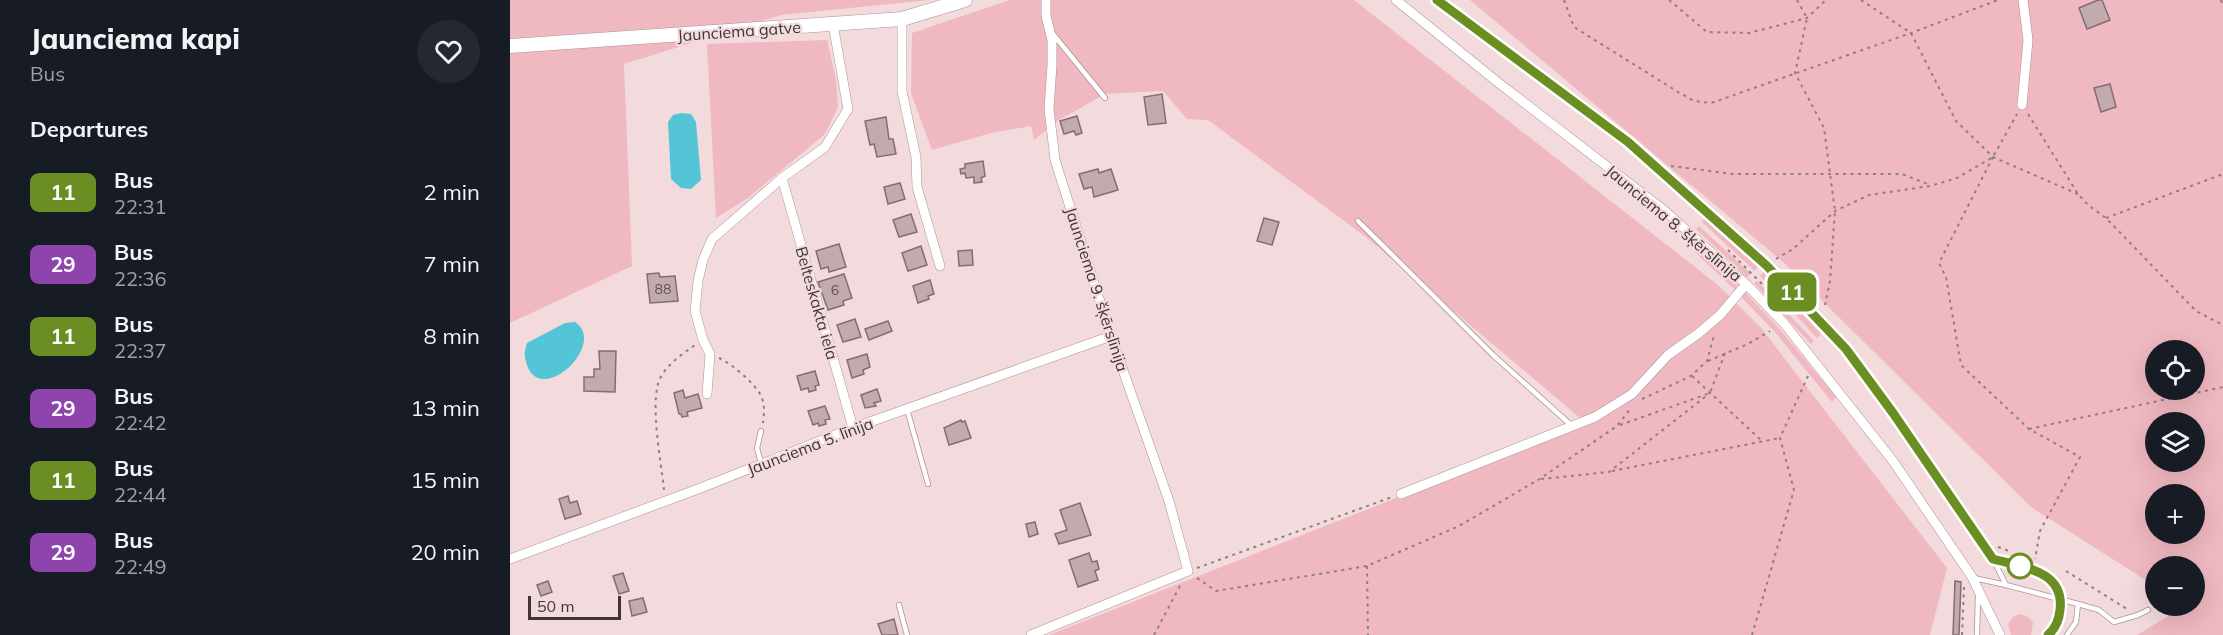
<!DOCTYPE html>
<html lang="en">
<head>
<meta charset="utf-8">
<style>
  :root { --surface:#171b24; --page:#242831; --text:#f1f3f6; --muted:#9ea1a6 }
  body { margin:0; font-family:Mulish,sans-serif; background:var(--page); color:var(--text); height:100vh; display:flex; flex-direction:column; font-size:22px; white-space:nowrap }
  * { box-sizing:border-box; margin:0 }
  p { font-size:20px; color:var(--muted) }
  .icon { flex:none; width:33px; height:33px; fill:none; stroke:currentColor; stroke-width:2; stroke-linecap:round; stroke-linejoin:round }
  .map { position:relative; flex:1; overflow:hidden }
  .details { display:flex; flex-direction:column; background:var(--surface); width:510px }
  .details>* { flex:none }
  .badge { padding:0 12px; border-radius:9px; font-size:21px; line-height:39px }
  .buttons { position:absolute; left:1635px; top:340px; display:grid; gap:12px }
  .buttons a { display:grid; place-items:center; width:60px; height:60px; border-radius:50%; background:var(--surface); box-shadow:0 6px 24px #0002; font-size:30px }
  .scale { position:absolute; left:18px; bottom:15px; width:93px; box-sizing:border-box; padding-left:6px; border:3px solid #3e3536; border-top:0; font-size:16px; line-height:21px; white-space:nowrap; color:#3e3536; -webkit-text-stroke:4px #f3dadd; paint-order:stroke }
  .map>.badge { position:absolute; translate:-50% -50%; box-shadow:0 0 0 3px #fff }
  h2 { padding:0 30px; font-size:22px; line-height:54px }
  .round { display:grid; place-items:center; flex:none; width:63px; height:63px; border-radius:32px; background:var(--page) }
  .overview { display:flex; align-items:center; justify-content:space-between; height:102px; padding:0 30px }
  h1 { font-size:28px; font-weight:800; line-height:45px }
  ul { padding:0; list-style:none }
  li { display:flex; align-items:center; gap:18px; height:72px; padding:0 30px }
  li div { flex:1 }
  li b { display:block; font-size:22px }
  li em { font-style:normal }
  li .badge { min-width:66px; font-weight:700; text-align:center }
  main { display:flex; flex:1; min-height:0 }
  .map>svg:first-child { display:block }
  .green { fill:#f0b8c0; fill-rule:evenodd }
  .water { fill:#54c5d7 }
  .building { fill:#c2abae; stroke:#836d70; stroke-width:1.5 }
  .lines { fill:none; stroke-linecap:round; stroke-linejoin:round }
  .service-casing { stroke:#aa9396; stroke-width:6 }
  .minor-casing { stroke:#aa9396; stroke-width:10 }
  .secondary-casing { stroke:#aa9396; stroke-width:15 }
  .path { stroke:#907f81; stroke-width:2; stroke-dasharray:3 4.5; stroke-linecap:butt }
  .service { stroke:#fff; stroke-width:4.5 }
  .minor { stroke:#fff; stroke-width:9 }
  .secondary { stroke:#fff; stroke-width:14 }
  .line-casing { stroke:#fff; stroke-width:14 }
  .line { stroke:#6b8e23; stroke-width:9 }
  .stop-dot { fill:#fff; stroke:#6b8e23; stroke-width:3 }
  .labels { text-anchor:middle; stroke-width:4.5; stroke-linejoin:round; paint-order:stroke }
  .number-label { font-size:14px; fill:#5f5254 }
  .street-label { font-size:16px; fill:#3e3536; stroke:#f3dadd }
</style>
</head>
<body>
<main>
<section class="details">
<div class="overview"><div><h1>Jaunciema kapi</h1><p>Bus</p></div><a class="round"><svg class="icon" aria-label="heart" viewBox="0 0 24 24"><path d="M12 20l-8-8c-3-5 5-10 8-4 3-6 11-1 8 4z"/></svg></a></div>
<h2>Departures</h2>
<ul>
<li><span class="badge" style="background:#6b8e23;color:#fff">11</span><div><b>Bus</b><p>22:31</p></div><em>2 min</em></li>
<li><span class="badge" style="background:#8e44ad;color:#fff">29</span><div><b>Bus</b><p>22:36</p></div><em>7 min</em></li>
<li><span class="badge" style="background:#6b8e23;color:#fff">11</span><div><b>Bus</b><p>22:37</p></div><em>8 min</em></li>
<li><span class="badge" style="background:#8e44ad;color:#fff">29</span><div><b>Bus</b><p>22:42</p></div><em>13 min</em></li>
<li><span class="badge" style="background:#6b8e23;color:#fff">11</span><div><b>Bus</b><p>22:44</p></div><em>15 min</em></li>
<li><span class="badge" style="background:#8e44ad;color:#fff">29</span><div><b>Bus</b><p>22:49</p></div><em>20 min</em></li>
</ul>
</section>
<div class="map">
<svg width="1713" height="635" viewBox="0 0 1713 635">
  <rect width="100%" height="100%" fill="#f3dadd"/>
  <g class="green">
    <polygon points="0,0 419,0 271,15 114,64 122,266 0,323"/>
    <polygon points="500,0 844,0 1208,285 1251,328 1437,568 1420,635 539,635 1076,423 856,237 698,120 677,119 653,91 595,94 549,120 524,140 521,126 481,133 422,150 401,93 402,33"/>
    <path d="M 960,0 L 1713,0 L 1713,635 L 1627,635 L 1675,606 L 1684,606 L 1684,567 L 1646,567 L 1645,586 L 1521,507 L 1272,261 ZM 1646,351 L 1684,351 L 1684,390 L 1646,390 ZM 1646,423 L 1684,423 L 1684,462 L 1646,462 ZM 1646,495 L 1684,495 L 1684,534 L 1646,534 Z"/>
    <polygon points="317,40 326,80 328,107 315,134 238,198 206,218 197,44"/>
    <polygon points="1195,217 1248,266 1245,271 1192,222"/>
    <polygon points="1189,226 1241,274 1237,277 1186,229"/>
    <polygon points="1188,247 1228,286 1225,290 1184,251"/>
    <polygon points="1254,272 1311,334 1307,338 1250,276"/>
    <polygon points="1247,281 1304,341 1301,344 1244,283"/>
    <polygon points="1234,291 1268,327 1326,397 1322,402 1264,331 1230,296"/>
    <polygon points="1510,614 1517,616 1523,622 1521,635 1501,635 1498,624 1504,616"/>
  </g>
  <g class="water">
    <polygon points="171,113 181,114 186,122 191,180 181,189 171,188 161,179 158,122 163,115"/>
    <path d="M 65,322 C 98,344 31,407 17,365 C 14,356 14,352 17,343 L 55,323 Z"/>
  </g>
  <g class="building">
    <polygon points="1588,0 1592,0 1600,20 1577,29 1569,8"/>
    <polygon points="1600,84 1606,107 1591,112 1584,88"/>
    <polygon points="652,94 656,123 638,125 634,97"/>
    <polygon points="567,116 572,133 566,135 564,131 554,134 550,121"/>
    <polygon points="376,117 379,139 383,139 386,154 367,157 364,144 360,145 355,121"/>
    <polygon points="473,161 475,176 471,178 472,182 464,183 464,177 456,178 455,173 451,174 450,169 455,168 455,164"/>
    <polygon points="588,169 589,173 601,169 608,190 584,197 582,187 574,189 569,174"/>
    <polygon points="390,183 395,199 378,204 374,187"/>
    <polygon points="401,214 407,232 389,237 383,220"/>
    <polygon points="754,218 769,222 762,245 747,241"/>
    <polygon points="329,244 336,267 319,272 318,267 311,269 306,251"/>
    <polygon points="411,246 417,265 398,271 392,253"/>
    <polygon points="462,250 463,265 449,266 448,251"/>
    <polygon points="149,273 150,277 165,276 168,301 140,303 137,274"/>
    <polygon points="334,274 342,298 333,301 334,305 318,310 308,282"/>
    <polygon points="420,280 424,294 418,296 419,299 408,303 403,286"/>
    <polygon points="345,319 351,337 333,342 327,325"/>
    <polygon points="378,321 382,331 359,340 355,329"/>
    <polygon points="89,351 106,351 105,392 74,391 74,377 84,377 84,369 90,369"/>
    <polygon points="357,354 360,367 353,370 354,374 342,378 337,360"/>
    <polygon points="305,371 309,385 305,386 306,390 299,392 298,388 291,390 287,376"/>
    <polygon points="367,389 371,401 364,403 366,406 355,408 351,395"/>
    <polygon points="173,390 175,398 188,394 192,408 177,412 178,416 172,417 171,414 169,414 164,393"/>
    <polygon points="315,406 320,419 315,420 316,424 309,426 308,423 303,425 298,411"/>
    <polygon points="451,420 452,422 455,421 461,438 439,445 434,428"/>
    <polygon points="58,496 60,503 67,501 71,514 55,519 49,499"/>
    <polygon points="570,503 581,535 549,544 545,534 557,530 550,510"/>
    <polygon points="525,522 528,534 519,537 516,524"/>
    <polygon points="579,553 582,562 587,561 589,569 585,571 588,580 568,587 559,560"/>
    <polygon points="113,573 119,591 109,594 103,576"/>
    <polygon points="38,581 42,592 31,596 27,585"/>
    <polygon points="1445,581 1451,582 1449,635 1443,635"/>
    <polygon points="133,598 137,612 122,616 119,601"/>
    <polygon points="384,619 388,635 372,635 368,624"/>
  </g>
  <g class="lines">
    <g class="service-casing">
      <g id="service">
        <polyline points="543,34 595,98"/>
        <polyline points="848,221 983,355 1062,426"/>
        <polyline points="397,409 418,484"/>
        <polyline points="251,431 247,448 251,463"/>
        <polyline points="1484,561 1496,585 1568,604 1566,622 1557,635"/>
        <polyline points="1464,578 1496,585"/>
        <polyline points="1568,604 1589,610 1604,622 1628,615 1638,610"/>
        <polyline points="389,605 397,635"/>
        <polyline points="1467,635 1468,596"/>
      </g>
    </g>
    <g class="minor-casing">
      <g id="minor">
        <polyline points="886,0 990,84 1155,211 1236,284 1273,322 1383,461 1462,577 1490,635"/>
        <path d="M 927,0 L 1118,142 L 1257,266 L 1336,349 L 1383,413 L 1483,559 C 1513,567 1555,570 1550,610 C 1549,620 1545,629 1538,635"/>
        <polyline points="392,19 392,91 406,157 407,187 430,266"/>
        <polyline points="1512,105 1518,40 1513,0"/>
        <polyline points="272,178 343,428"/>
        <polyline points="197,394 200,354 193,340 185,311 188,281 193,260 202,239 272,178 315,147 338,109 323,24"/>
        <polyline points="891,494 1085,417 1122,394 1158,355 1189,333 1210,315 1232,289"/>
        <polyline points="0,559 188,489 343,428 601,336"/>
        <polyline points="521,635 678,571 659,501 601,336 545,160 539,109 542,65 542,40 536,16 536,0"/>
      </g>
    </g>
    <g class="secondary-casing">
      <polyline id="secondary" points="0,46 392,19 455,0"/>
    </g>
    <g class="path">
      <polyline points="1054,0 1064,27 1168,92 1184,101 1201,103 1401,33 1488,0"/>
      <polyline points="1159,0 1197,32 1239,33 1297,18 1316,0"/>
      <polyline points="1287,0 1297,18 1285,73 1314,128 1325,211 1320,281 1315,305"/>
      <polyline points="1351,0 1401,33 1446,121 1483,157 1568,194"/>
      <polyline points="1711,0 1713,6"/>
      <polyline points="1518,114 1568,194 1578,205 1596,218 1686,311 1713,325"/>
      <polyline points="1483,157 1429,263 1436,277 1451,365 1519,429 1570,457 1530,531 1525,559"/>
      <polyline points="1161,166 1223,174 1392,174 1420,185"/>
      <polyline points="1596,218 1713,174"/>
      <polyline points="1218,250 1273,305"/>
      <polyline points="1266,259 1283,249 1325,211 1359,195 1420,186 1447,178 1483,157 1507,114"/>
      <path d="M 209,358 C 222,364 247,385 252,398 C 255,407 254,414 253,423"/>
      <polyline points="1198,361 1238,344 1260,331"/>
      <polyline points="1182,376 1252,441"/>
      <polyline points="1132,399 1181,376 1197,361 1204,335"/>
      <polyline points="1110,425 1200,393 1215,353"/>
      <polyline points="1519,429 1713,387"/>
      <polyline points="1102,471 1270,438"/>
      <polyline points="1031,479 1099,472 1200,393"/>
      <path d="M 154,490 C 151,461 141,411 148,384 C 152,368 172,354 185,345"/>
      <polyline points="1488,547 1499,551"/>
      <polyline points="857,566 858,635"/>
      <polyline points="687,568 882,497"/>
      <polyline points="1556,571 1617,609"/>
      <polyline points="687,578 706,591 857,566 949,526 1028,480 1107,426 1121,408"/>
      <polyline points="644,635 670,586"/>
      <polyline points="1242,635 1284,490 1270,438 1298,376"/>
      <polyline points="1452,635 1454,587"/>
    </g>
    <use href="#service" class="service"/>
    <use href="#minor" class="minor"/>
    <use href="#secondary" class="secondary"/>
  </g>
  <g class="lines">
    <g class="line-casing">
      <path id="line" d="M 927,0 L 1118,142 L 1257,266 L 1336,349 L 1383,413 L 1483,559 C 1512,567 1555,570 1550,610 C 1549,620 1545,629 1538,635"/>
    </g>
    <use href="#line" class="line"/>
  </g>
  <circle class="stop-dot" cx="1510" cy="566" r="12"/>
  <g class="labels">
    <g class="number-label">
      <text x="153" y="294">88</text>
      <text x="325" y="295">6</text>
    </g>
    <g class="street-label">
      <text transform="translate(229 31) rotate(-4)" y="6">Jaunciema gatve</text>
      <text transform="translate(1164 223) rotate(40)" y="6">Jaunciema 8. šķērslīnija</text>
      <text transform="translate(587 289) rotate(72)" y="6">Jaunciema 9. šķērslīnija</text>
      <text transform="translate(307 303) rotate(74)" y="6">Belteskakta iela</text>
      <text transform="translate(300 446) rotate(-21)" y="6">Jaunciema 5. līnija</text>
    </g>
  </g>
</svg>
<div class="buttons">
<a><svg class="icon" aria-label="locate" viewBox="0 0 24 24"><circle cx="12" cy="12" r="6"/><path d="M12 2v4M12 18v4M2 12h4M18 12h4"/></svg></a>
<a><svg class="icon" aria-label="layers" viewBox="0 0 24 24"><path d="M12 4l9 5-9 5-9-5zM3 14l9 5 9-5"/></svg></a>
<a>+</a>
<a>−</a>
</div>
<div class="scale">50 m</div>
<b class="badge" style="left:1282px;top:292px;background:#6b8e23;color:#fff">11</b>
</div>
</main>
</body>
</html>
